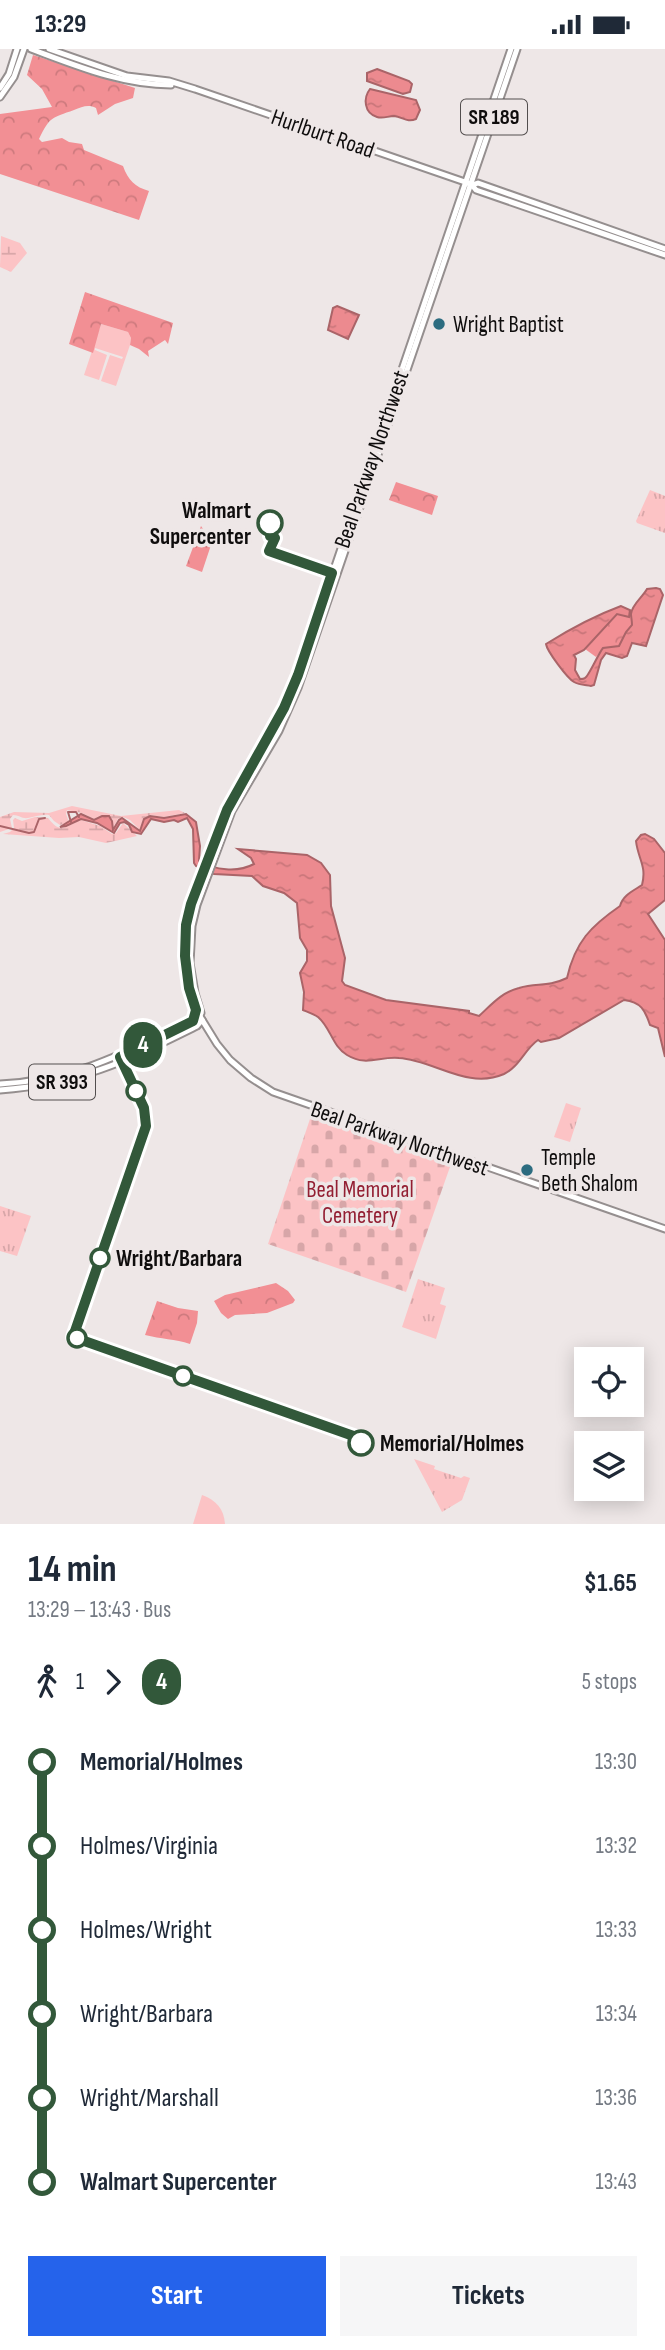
<!DOCTYPE html>
<html lang="en">
<head>
<meta charset="utf-8">
<style>
  :root { --surface:#fff; --page:#f6f6f7; --text:#1f2937; --muted:#747a83; --accent:#2563eb }
  body { margin:0; font-family:"Sofia Sans Condensed",sans-serif; background:var(--page); color:var(--text); height:100vh; display:flex; flex-direction:column; font-size:26px; white-space:nowrap }
  * { box-sizing:border-box; margin:0 }
  p { font-size:23px; color:var(--muted) }
  .icon { flex:none; width:38px; height:38px; fill:none; stroke:currentColor; stroke-width:2; stroke-linecap:round; stroke-linejoin:round }
  .map { position:relative; height:1475px; overflow:hidden }
  .side { display:flex; flex-direction:column; background:var(--surface); flex:1 }
  .side>* { flex:none }
  .badge { padding:0 14px; border-radius:23px; font-size:24px; line-height:46px }
  .controls { position:absolute; left:574px; top:1298px; display:grid; gap:14px }
  .controls a { display:grid; place-items:center; width:70px; height:70px; border-radius:0px; background:var(--surface); box-shadow:0 4px 18px #0003; font-size:35px }
  .map>.badge { position:absolute; translate:-50% -50%; box-shadow:0 0 0 4px #fff }
  .legs { display:flex; align-items:center; gap:10px; height:77px; padding:0 28px; font-size:23px }
  .legs p { margin-inline-start:auto }
  .overview { display:flex; align-items:center; justify-content:space-between; height:119px; padding:0 28px }
  h1 { font-size:38px; font-weight:700; line-height:52px }
  .button { display:flex; gap:14px; margin-top:auto; padding:14px 28px }
  .button a { flex:1; height:80px; border-radius:0px; background:var(--accent); color:#fff; font-size:28px; font-weight:700; line-height:80px; text-align:center }
  .button a+a { background:var(--page); color:var(--text) }
  ul { padding:0 28px; list-style:none }
  li { display:flex; align-items:center; gap:24px; height:84px; font-size:26px }
  li i { display:grid; place-items:center; width:10px; height:100%; margin:0 9px; background:currentColor }
  li i::after { content:''; width:18px; height:18px; margin:-9px; border:5px solid; border-radius:50%; background:var(--surface) }
  li p { margin-inline-start:auto }
  li:first-child i { background:linear-gradient(#0000 50%,currentColor 0) }
  li:last-child i { background:linear-gradient(currentColor 50%,#0000 0) }
  .status { display:flex; justify-content:space-between; align-items:center; height:49px; padding:0 35px; background:var(--surface); direction:ltr }
  .status svg { height:19px; fill:currentColor }
  .map>svg:first-child { display:block }
  .green { fill:#fcc3c5 }
  .forest { fill:url(#forest-crowns) }
  .wetland { fill:url(#wetland-marsh) }
  .cemetery { fill:url(#cemetery-stones) }
  .park { fill:url(#park-tufts) }
  .water { fill:url(#water-ripples); stroke:#aa6468; stroke-width:2 }
  .lines { fill:none; stroke-linecap:round; stroke-linejoin:round }
  .stream { stroke:#aa6468; stroke-width:2 }
  .major-casing { stroke:#958f8f; stroke-width:9 }
  .major { stroke:#fff; stroke-width:5 }
  .line-1-casing { stroke:#fff; stroke-width:16 }
  .line-1 { stroke:#32583a; stroke-width:10 }
  .poi-dot { fill:#2c6c80; stroke:#eee7e7; stroke-width:2.5 }
  .stop-1-dot { fill:#fff; stroke:#32583a; stroke-width:3.5 }
  .labels { text-anchor:middle; stroke-width:7; stroke-linejoin:round; paint-order:stroke }
  .shield { fill:#eee7e7; stroke:#524e4e; stroke-width:2 }
  .shield-label { font-size:21px; font-weight:bold; fill:#0f0d0d }
  .street-label { font-size:23px; fill:#0f0d0d; stroke:#eee7e7 }
  .poi-label { font-size:23px; fill:#0f0d0d; stroke:#eee7e7; text-anchor:start }
  .stop-label { font-size:23px; font-weight:bold; fill:#0f0d0d; stroke:#eee7e7; text-anchor:start }
  .park-label { font-size:23px; fill:#931f33; stroke:#eee7e7 }
</style>
</head>
<body>
<div class="status"><b>13:29</b><svg viewBox="0 0 49 12"><path d="M0 12V9h3v3zM5 12V6h3v6zM10 12V3h3v9zM15 12V0h3v12zM26 1h20v11H26zM47 4h2v5h-2z"/></svg></div>
<div class="map">
<svg width="665" height="1475" viewBox="0 0 665 1475">
  <defs>
    <pattern id="forest-crowns" width="20" height="18" patternUnits="userSpaceOnUse" patternTransform="scale(1.75)"><rect width="20" height="18" fill="#f28f94"/><path d="M2 6a3 3 0 1 1 6 0M12 15a3 3 0 1 1 6 0" fill="none" stroke="#ce7a7e"/></pattern>
    <pattern id="wetland-marsh" width="20" height="14" patternUnits="userSpaceOnUse" patternTransform="scale(1.75)"><rect width="20" height="14" fill="#fcc3c5"/><path d="M1 5h8M5 5V1M11 12h8M15 12V8" fill="none" stroke="#d7a6a8"/></pattern>
    <pattern id="cemetery-stones" width="16" height="16" patternUnits="userSpaceOnUse" patternTransform="scale(1.75)"><rect width="16" height="16" fill="#fcc3c5"/><path d="M2 7V4a2 2 0 0 1 4 0v3zM10 15v-3a2 2 0 0 1 4 0v3z" fill="#d7a6a8"/></pattern>
    <pattern id="park-tufts" width="24" height="20" patternUnits="userSpaceOnUse" patternTransform="scale(1.75)"><rect width="24" height="20" fill="#fcc3c5"/><path d="M3 7l-1-3M5 7V3M7 7l1-3M15 17l-1-3M17 17v-4M19 17l1-3" fill="none" stroke="#d7a6a8"/></pattern>
    <pattern id="water-ripples" width="26" height="14" patternUnits="userSpaceOnUse" patternTransform="scale(1.75)"><rect width="26" height="14" fill="#ec8a8f"/><path d="M2 4q2-2 4 0t4 0M15 11q2-2 4 0t4 0" fill="none" stroke="#c9767a"/></pattern>
  </defs>
  <rect width="100%" height="100%" fill="#eee7e7"/>
  <g class="green">
    <polygon points="101,275 128,283 131,289 130,296 116,337 101,332 110,306 122,310 123,308 95,299 95,301 107,306 99,331 84,326"/>
    <path d="M 202,1446 C 216,1451 224,1460 225,1475 L 193,1475 Z"/>
  </g>
  <g class="forest">
    <path d="M 33,6 L 135,39 L 133,49 L 115,55 L 98,66 L 96,59 C 88,55 82,58 74,61 C 52,69 50,67 39,90 L 42,93 L 62,89 L 69,93 L 82,95 L 84,101 L 123,117 C 128,131 135,138 149,142 L 139,171 L 0,125 L 0,65 L 52,58 L 42,40 L 27,26 Z"/>
    <polygon points="85,243 173,274 168,295 165,291 148,302 149,308 139,300 130,296 131,289 128,283 101,275 93,304 69,295"/>
    <polygon points="396,433 438,447 432,466 389,451"/>
    <polygon points="201,477 212,493 202,523 186,517"/>
    <polygon points="630,561 632,561 632,576 626,583 619,597 603,599 596,608 585,600 617,564 628,568"/>
    <polygon points="276,1234 288,1242 295,1251 293,1254 267,1264 235,1266 228,1270 221,1264 214,1252 225,1246"/>
    <path d="M 157,1252 L 178,1259 L 198,1262 L 197,1274 L 190,1295 C 175,1290 161,1290 145,1286 Z"/>
  </g>
  <g class="wetland">
    <polygon points="1,187 20,194 27,204 11,223 0,218"/>
    <path d="M 72,757 L 121,767 L 179,761 L 185,764 L 164,768 L 150,766 L 143,770 L 140,781 L 130,771 L 123,768 L 118,770 L 113,779 L 113,771 L 108,766 L 102,766 L 94,770 L 82,764 L 67,761 L 66,765 L 69,773 L 60,776 L 54,772 L 49,766 C 41,765 35,768 28,769 C 22,770 19,766 13,766 L 10,770 L 12,779 L 0,783 L 0,768 L 14,763 L 49,764 Z"/>
    <path d="M 35,768 L 48,769 C 61,786 65,777 81,771 L 100,777 L 112,785 L 116,784 L 123,774 L 137,787 L 106,794 L 79,788 L 59,789 L 3,785 L 10,783 L 14,779 L 13,771 L 15,769 L 22,772 Z"/>
  </g>
  <polygon class="cemetery" points="312,1064 451,1112 451,1115 406,1243 268,1195"/>
  <g class="park">
    <polygon points="650,441 665,447 665,484 637,474 636,472"/>
    <polygon points="566,1054 581,1059 570,1093 554,1088"/>
    <polygon points="0,1157 31,1167 17,1207 0,1202"/>
    <polygon points="418,1230 445,1239 440,1255 446,1257 436,1290 402,1278"/>
    <polygon points="414,1410 435,1417 434,1420 461,1429 464,1427 470,1429 462,1451 442,1463"/>
  </g>
  <g class="water">
    <polygon points="377,20 409,32 412,35 410,43 403,45 367,32 367,24"/>
    <path d="M 370,40 L 416,51 L 420,61 L 416,70 C 407,74 403,68 394,67 C 388,67 383,70 377,68 C 364,64 363,49 370,40 Z"/>
    <polygon points="337,257 359,266 348,290 328,281 333,259"/>
    <path d="M 656,539 L 660,540 L 663,546 L 646,597 L 632,594 L 627,607 L 622,609 L 606,604 L 601,611 L 594,636 L 591,637 C 586,636 579,636 574,633 C 567,629 547,602 546,595 C 570,580 594,567 621,557 L 630,561 L 629,568 L 617,565 L 584,601 L 574,606 L 576,610 L 575,621 L 580,630 C 582,630 584,630 585,629 C 589,627 598,605 603,599 L 619,597 L 626,583 L 632,576 C 632,572 631,568 631,565 C 632,555 642,549 647,540 Z"/>
    <path d="M 81,765 L 94,771 L 102,767 L 109,767 L 112,772 L 113,781 L 119,771 L 122,769 L 140,782 L 144,770 L 150,767 L 164,769 L 186,765 L 196,773 L 200,797 L 199,812 C 215,821 237,824 254,815 L 251,809 L 238,800 L 307,806 L 321,814 L 330,826 L 331,857 L 345,909 L 342,932 L 345,936 L 386,951 L 469,962 L 469,964 L 479,967 C 491,956 502,943 519,939 C 537,933 546,939 567,929 C 575,893 591,877 620,857 C 623,846 633,842 642,836 C 647,817 638,810 636,792 L 641,786 L 645,785 L 654,790 L 665,804 L 665,851 L 648,865 L 665,891 L 665,1008 L 658,979 L 650,976 C 645,961 641,953 624,951 L 559,989 L 541,993 L 538,991 C 525,1000 519,1018 504,1025 C 467,1041 434,1011 399,1009 C 379,1007 367,1018 347,1006 C 332,997 331,979 318,968 C 314,965 308,963 303,961 L 304,943 L 300,924 L 307,912 L 307,901 L 300,889 L 297,854 L 284,844 L 263,837 L 252,827 L 214,825 L 196,817 L 194,814 L 193,780 L 187,769 L 178,773 L 174,771 L 164,773 L 151,770 L 141,785 L 132,783 L 129,776 L 124,773 L 120,774 L 114,784 L 97,774 L 81,770 L 66,777 L 60,778 Z"/>
  </g>
  <g class="lines">
    <g class="stream">
      <polyline points="71,773 68,763 76,763 79,768"/>
      <polyline points="0,777 29,784 34,783 39,770 45,769"/>
    </g>
    <g class="major-casing">
      <g id="major">
        <path d="M 31,0 C 77,17 122,36 171,36"/>
        <polyline points="49,0 127,27 169,32 195,40 465,133 472,136 478,134 665,200"/>
        <polyline points="511,0 298,626 268,691 221,773 191,855 185,886 187,929 196,961 217,995 230,1011 251,1029 273,1043 665,1180"/>
        <polyline points="0,39 9,25 17,0"/>
        <polyline points="0,48 14,28 24,0"/>
        <polyline points="472,136 476,141 665,206"/>
        <polyline points="201,964 195,944 190,914 192,877 197,856 232,762 279,682 298,639 517,0"/>
        <path d="M 0,1035 C 77,1031 126,1003 194,971 L 202,971"/>
        <path d="M 0,1041 C 81,1035 126,1012 197,977 L 202,971"/>
      </g>
    </g>
    <use href="#major" class="major"/>
  </g>
  <g class="lines">
    <g class="line-1-casing">
      <polyline id="line-1" points="270,474 270,487 275,489 269,502 332,524 298,626 284,659 227,761 191,855 186,876 185,907 189,939 196,961 193,972 120,1008 144,1059 146,1077 73,1288 362,1390 361,1394"/>
    </g>
    <use href="#line-1" class="line-1"/>
  </g>
  <g class="poi-dot">
    <circle cx="439" cy="275" r="7"/>
    <circle cx="527" cy="1121" r="7"/>
  </g>
  <g class="stop-1-dot">
    <circle cx="270" cy="474" r="12"/>
    <circle cx="136" cy="1042" r="9"/>
    <circle cx="100" cy="1209" r="9"/>
    <circle cx="77" cy="1289" r="9"/>
    <circle cx="183" cy="1327" r="9"/>
    <circle cx="361" cy="1394" r="12"/>
  </g>
  <g class="labels">
    <g class="shield">
      <rect x="461" y="50.5" width="66" height="35" rx="5"/>
      <rect x="29" y="1015.5" width="66" height="35" rx="5"/>
    </g>
    <g class="shield-label">
      <text x="494" y="75">SR 189</text>
      <text x="62" y="1040">SR 393</text>
    </g>
    <g class="street-label">
      <text transform="translate(323 84) rotate(19)" y="8">Hurlburt Road</text>
      <text transform="translate(371 410) rotate(-71)" y="8">Beal Parkway Northwest</text>
      <text transform="translate(400 1089) rotate(19)" y="8">Beal Parkway Northwest</text>
    </g>
    <g class="poi-label">
      <text x="453" y="283">Wright Baptist</text>
      <text x="541" y="1116">Temple<tspan x="541" dy="26">Beth Shalom</tspan></text>
    </g>
    <g class="stop-label">
      <text x="251" y="469" text-anchor="end">Walmart<tspan x="251" dy="26">Supercenter</tspan></text>
      <text x="116" y="1217">Wright/Barbara</text>
      <text x="380" y="1402">Memorial/Holmes</text>
    </g>
    <g class="park-label">
      <text x="360" y="1148">Beal Memorial<tspan x="360" dy="26">Cemetery</tspan></text>
    </g>
  </g>
</svg>
<div class="controls">
<a><svg class="icon" aria-label="locate" viewBox="0 0 24 24"><circle cx="12" cy="12" r="6"/><path d="M12 2v4M12 18v4M2 12h4M18 12h4"/></svg></a>
<a><svg class="icon" aria-label="layers" viewBox="0 0 24 24"><path d="M12 4l9 5-9 5-9-5zM3 14l9 5 9-5"/></svg></a>
</div>
<b class="badge" style="left:143px;top:996px;background:#32583a;color:#fff">4</b>
</div>
<section class="side">
<div class="overview"><div><h1>14 min</h1><p>13:29 – 13:43 · Bus</p></div><b>$1.65</b></div>
<div class="legs"><svg class="icon" aria-label="walk" viewBox="0 0 24 24"><circle cx="13" cy="4" r="2"/><path d="M13 8l-2 6 4 7M11 14l-3 7M7 12l3-4h3l4 4"/></svg>1<svg class="icon" aria-label="forward" viewBox="0 0 24 24"><path d="M9 5l7 7-7 7"/></svg><b class="badge" style="background:#32583a;color:#fff">4</b><p>5 stops</p></div>
<ul>
<li><i style="color:#32583a"></i><b>Memorial/Holmes</b><p>13:30</p></li>
<li><i style="color:#32583a"></i><span>Holmes/Virginia</span><p>13:32</p></li>
<li><i style="color:#32583a"></i><span>Holmes/Wright</span><p>13:33</p></li>
<li><i style="color:#32583a"></i><span>Wright/Barbara</span><p>13:34</p></li>
<li><i style="color:#32583a"></i><span>Wright/Marshall</span><p>13:36</p></li>
<li><i style="color:#32583a"></i><b>Walmart Supercenter</b><p>13:43</p></li>
</ul>
<div class="button"><a>Start</a><a>Tickets</a></div>
</section>
</body>
</html>
